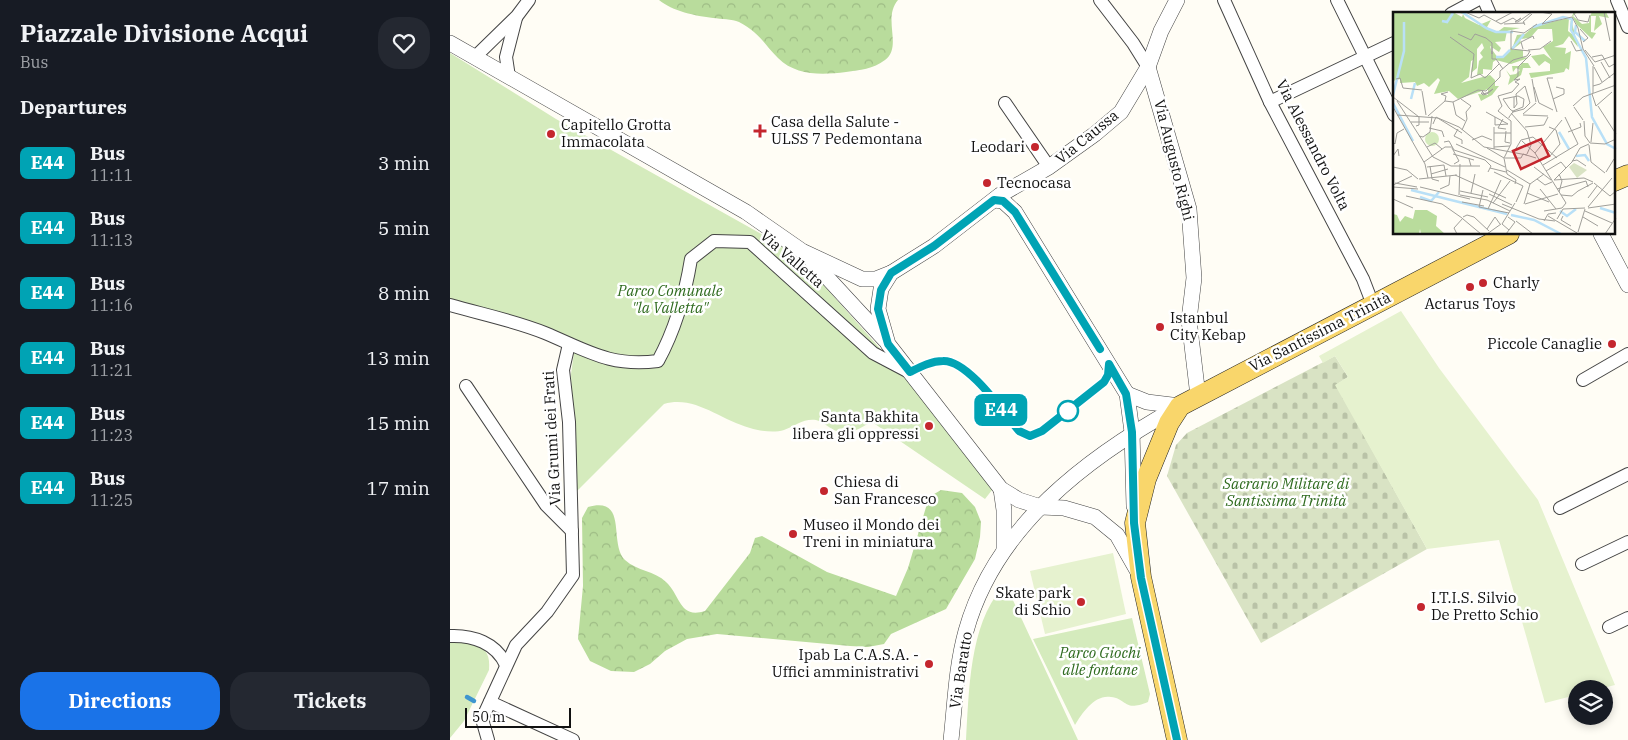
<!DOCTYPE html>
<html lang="en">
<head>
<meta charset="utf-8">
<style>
  :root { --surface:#171b24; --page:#242831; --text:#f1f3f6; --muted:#9ea1a6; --accent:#1a73e8 }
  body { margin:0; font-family:"IBM Plex Serif",serif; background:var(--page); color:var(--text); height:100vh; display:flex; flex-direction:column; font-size:19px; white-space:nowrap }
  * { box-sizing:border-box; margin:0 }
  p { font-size:16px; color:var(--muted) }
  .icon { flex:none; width:28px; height:28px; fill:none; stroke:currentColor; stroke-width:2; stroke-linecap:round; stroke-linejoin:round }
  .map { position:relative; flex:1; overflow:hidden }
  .panel { display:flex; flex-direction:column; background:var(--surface); width:450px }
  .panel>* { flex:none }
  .badge { padding:0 10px; border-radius:8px; font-size:18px; line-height:32px }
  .buttons { position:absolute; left:1118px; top:680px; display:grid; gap:10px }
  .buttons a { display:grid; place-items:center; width:45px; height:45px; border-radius:50%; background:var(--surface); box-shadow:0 2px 8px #0003; font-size:25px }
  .scale { position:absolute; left:15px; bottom:12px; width:106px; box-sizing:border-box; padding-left:5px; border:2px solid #111; border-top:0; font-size:14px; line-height:18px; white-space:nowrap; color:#111; -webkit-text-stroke:4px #fff; paint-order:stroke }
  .map>.badge { position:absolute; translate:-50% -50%; box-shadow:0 0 0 2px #fff }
  h2 { padding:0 20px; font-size:19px; line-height:45px }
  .round { display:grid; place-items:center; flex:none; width:52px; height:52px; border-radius:20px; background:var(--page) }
  .overview { display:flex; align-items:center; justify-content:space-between; height:85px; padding:0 20px }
  h1 { font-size:24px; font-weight:700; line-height:38px }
  .action { display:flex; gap:10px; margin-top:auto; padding:10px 20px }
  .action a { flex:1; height:58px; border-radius:20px; background:var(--accent); color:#fff; font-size:20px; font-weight:700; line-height:58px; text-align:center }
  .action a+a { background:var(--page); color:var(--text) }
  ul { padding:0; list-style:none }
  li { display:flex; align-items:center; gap:15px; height:65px; padding:0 20px }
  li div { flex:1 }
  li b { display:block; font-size:19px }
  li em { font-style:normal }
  li .badge { min-width:55px; font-weight:700; text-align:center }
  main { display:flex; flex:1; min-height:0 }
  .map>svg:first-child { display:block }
  .forest { fill:url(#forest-crowns) }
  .cemetery { fill:url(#cemetery-stones) }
  .park { fill:#d5ebbd }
  .pitch { fill:#e6f2cf }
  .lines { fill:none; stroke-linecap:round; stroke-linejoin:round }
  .stream { stroke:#3f96cf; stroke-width:4.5 }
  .minor-casing { stroke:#444; stroke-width:14 }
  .tertiary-casing { stroke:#444; stroke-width:16 }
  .primary-casing { stroke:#222; stroke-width:21 }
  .minor { stroke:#fff; stroke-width:12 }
  .tertiary { stroke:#fff; stroke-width:15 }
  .primary { stroke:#f9d66b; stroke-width:20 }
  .line-casing { stroke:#fff; stroke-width:11 }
  .line { stroke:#00a3b4; stroke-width:8 }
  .poi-dot { fill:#c4262e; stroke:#fff; stroke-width:2 }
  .stop-dot { fill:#fff; stroke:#00a3b4; stroke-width:2.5 }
  .labels { text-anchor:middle; stroke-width:5; stroke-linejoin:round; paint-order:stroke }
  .poi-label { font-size:15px; fill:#111; stroke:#fff; text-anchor:start }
  .street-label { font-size:15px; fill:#111; stroke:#fff }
  .park-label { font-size:15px; font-style:italic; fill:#2f6b1f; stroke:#fff }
  .inset-river { fill:none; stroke:#b9e0f7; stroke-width:2.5 }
  .inset-road { fill:none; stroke:#a09f9a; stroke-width:1 }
  .view { fill:#c4262e; fill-opacity:0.15; stroke:#c4262e; stroke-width:2.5 }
  .inset-edge { fill:none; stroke:#111; stroke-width:2.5 }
</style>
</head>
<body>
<main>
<section class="panel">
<div class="overview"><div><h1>Piazzale Divisione Acqui</h1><p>Bus</p></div><a class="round"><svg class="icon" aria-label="heart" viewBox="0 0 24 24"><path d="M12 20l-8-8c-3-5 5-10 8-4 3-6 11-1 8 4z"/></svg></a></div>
<h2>Departures</h2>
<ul>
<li><span class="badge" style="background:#00a3b4;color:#fff">E44</span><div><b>Bus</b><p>11:11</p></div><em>3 min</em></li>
<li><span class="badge" style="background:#00a3b4;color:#fff">E44</span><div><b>Bus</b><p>11:13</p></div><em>5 min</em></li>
<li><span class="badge" style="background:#00a3b4;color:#fff">E44</span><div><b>Bus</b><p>11:16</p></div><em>8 min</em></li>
<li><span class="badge" style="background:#00a3b4;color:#fff">E44</span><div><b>Bus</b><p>11:21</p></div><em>13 min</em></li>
<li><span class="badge" style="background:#00a3b4;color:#fff">E44</span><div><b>Bus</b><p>11:23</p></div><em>15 min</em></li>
<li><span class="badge" style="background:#00a3b4;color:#fff">E44</span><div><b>Bus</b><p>11:25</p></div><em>17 min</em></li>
</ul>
<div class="action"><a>Directions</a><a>Tickets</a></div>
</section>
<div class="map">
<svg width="1178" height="740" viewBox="0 0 1178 740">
  <defs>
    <pattern id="forest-crowns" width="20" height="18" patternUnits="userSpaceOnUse" patternTransform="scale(1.25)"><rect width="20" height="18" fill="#b9dc9c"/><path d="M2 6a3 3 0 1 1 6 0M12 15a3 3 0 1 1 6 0" fill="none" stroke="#9ebc85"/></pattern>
    <pattern id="cemetery-stones" width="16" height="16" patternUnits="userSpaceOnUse" patternTransform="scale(1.25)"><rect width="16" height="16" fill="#d9e3c4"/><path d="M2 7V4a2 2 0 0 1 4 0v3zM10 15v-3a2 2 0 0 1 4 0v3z" fill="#b9c2a7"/></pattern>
  </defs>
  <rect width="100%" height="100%" fill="#fffdf5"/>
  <g class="forest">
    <path d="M 209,0 L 448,0 C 432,19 453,46 435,60 C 423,69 410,70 396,72 C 372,75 346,76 328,58 C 313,43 310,33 289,22 C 282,19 271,19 263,18 C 246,16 222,11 209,0 Z"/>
    <path d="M 491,490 L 512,493 L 525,507 L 531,522 L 530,537 L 525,559 L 496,609 L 441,634 L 434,644 L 418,647 L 400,646 L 267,634 L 237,639 L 215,651 L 200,664 L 184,672 L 161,671 L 140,661 L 128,639 L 133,586 L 132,518 L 138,507 C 179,496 158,543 175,560 C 187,571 205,571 216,582 C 231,596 229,619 255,611 L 300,553 L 305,538 L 312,536 L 377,572 L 446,596 L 458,568 L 479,497 Z"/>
  </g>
  <polygon class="cemetery" points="885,356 898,377 886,385 977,549 811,643 717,476 726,445 737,433"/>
  <g class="park">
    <path d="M 0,53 L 106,119 L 345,253 L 451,372 L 533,475 L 542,490 L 535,499 L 422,422 C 415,425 405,432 398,433 C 385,435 377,423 366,420 C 354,418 345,426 334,430 C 324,433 310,431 300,428 C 270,420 245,395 214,404 L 125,493 L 121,374 L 126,339 L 0,300 Z"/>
    <path d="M 552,588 L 558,589 L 561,596 L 628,740 L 516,740 C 519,693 519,625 552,588 Z"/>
    <path d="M 682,618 L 700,694 L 698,702 C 673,712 678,699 661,697 C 645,694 632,713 625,725 L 583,639 Z"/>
    <path d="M 0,639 C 21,643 42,642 39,670 L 14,721 L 0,738 Z"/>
  </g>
  <g class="pitch">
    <polygon points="951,311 989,368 1088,500 1165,685 1149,689 1126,689 1126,695 1095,703 1049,540 977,549 885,385 898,377 885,356 873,363 869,356"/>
    <polygon points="663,553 676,614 595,634 580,571"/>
  </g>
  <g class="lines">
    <polyline class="stream" points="17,697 24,701"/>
    <g class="minor-casing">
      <g id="minor">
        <polyline points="650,0 683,43 698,67"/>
        <polyline points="774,0 820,102 913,279 923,305"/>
        <polyline points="887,0 944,115"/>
        <polyline points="1034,0 1040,14"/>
        <polyline points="1167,0 1178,27"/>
        <polyline points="1001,14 1027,0"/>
        <polyline points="26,56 67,16 79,0"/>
        <polyline points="59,77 56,57 66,18"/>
        <polyline points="820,102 944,43"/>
        <polyline points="555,103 599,167"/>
        <path d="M 0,305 C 31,314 66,321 95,333 C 138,351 160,367 208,361 C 226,328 235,296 241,259 L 264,241 L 300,242 L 423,353 L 459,372"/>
        <polyline points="1133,380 1178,354"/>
        <polyline points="16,386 96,505 122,531"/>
        <polyline points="1110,508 1178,474"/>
        <polyline points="1132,564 1178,542"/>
        <polyline points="1159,627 1178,618"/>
        <path d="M 0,636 C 23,635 46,643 56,665"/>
        <polyline points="40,702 123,740"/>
        <polyline points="38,740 32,719 66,645 97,612 123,575 119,422 113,370 119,344"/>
      </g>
    </g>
    <g class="tertiary-casing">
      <g id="tertiary">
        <polyline points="0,43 296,212 352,251 412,279 426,279 441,273"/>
        <polyline points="698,67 739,209 744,278 739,320 748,396"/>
        <polyline points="544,200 553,201 565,212 677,394 682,432 684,506"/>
        <polyline points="1151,234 1178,285"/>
        <polyline points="362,261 435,340"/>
        <polyline points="677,394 697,402 730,406"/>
        <polyline points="551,489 554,510 554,548"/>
        <polyline points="688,572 667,535 645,517 614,508 591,507 569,500 551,489 438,344 428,309 431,289 441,273 484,246 550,195 599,167 645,134 671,112 698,67 711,31 727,0"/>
        <path d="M 501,740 C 505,704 506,667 516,631 C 545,526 638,457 728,407"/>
      </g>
    </g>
    <g class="primary-casing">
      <g id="primary">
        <polyline points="1164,181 1178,175"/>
        <polyline points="727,740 691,577 685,523 696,479 719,423 730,406 1059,234"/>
      </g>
    </g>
    <use href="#minor" class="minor"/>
    <use href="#tertiary" class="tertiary"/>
    <use href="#primary" class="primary"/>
  </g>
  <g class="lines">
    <g class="line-casing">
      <path id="line" d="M 650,349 L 565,212 L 553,201 L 544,200 L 484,246 L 441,273 L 431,290 L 428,309 L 438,344 L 460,372 C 470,367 481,361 493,361 C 518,360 553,412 569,431 L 580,436 L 592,431 L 654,382 L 658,375 L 659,364 L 676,394 L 682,432 L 684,523 L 691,578 L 727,740"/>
    </g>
    <use href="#line" class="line"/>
  </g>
  <g class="poi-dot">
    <path d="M307.5 123.5h5v5h5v5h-5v5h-5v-5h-5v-5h5z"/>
    <circle cx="101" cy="134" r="5"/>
    <circle cx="585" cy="147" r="5"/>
    <circle cx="537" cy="183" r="5"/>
    <circle cx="1033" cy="283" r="5"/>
    <circle cx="1020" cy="287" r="5"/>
    <circle cx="710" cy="327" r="5"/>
    <circle cx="1162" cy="344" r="5"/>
    <circle cx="479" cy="426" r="5"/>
    <circle cx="374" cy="491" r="5"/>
    <circle cx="343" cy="534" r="5"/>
    <circle cx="631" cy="602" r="5"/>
    <circle cx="971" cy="607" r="5"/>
    <circle cx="479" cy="664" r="5"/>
  </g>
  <circle class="stop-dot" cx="618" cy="411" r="10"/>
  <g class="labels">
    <g class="poi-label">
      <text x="321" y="127">Casa della Salute -<tspan x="321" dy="17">ULSS 7 Pedemontana</tspan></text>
      <text x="111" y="130">Capitello Grotta<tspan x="111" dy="17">Immacolata</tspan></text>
      <text x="575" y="152" text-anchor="end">Leodari</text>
      <text x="547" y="188">Tecnocasa</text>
      <text x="1043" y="288">Charly</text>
      <text x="1020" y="309" text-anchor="middle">Actarus Toys</text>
      <text x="720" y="323">Istanbul<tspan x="720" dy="17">City Kebap</tspan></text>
      <text x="1152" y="349" text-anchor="end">Piccole Canaglie</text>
      <text x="469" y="422" text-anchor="end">Santa Bakhita<tspan x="469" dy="17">libera gli oppressi</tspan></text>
      <text x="384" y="487">Chiesa di<tspan x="384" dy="17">San Francesco</tspan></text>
      <text x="353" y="530">Museo il Mondo dei<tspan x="353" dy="17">Treni in miniatura</tspan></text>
      <text x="621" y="598" text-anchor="end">Skate park<tspan x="621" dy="17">di Schio</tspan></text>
      <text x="981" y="603">I.T.I.S. Silvio<tspan x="981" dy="17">De Pretto Schio</tspan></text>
      <text x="469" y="660" text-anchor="end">Ipab La C.A.S.A. -<tspan x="469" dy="17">Uffici amministrativi</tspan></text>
    </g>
    <g class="street-label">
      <text transform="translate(637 137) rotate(-39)" y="5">Via Caussa</text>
      <text transform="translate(863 145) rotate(63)" y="5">Via Alessandro Volta</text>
      <text transform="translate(724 160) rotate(76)" y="5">Via Augusto Righi</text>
      <text transform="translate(342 259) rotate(41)" y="5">Via Valletta</text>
      <text transform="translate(870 332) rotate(-27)" y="5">Via Santissima Trinità</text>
      <text transform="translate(102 438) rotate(-93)" y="5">Via Grumi dei Frati</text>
      <text transform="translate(511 670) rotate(-81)" y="5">Via Baratto</text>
    </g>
    <g class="park-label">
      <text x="220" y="296">Parco Comunale<tspan x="220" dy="17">"la Valletta"</tspan></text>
      <text x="836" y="489">Sacrario Militare di<tspan x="836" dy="17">Santissima Trinità</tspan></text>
      <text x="650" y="658">Parco Giochi<tspan x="650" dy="17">alle fontane</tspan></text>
    </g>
  </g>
  <g transform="translate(943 12)">
    <rect width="222" height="222" fill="#fffdf5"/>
    <path d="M 0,0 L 60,0 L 69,5 L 70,2 L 63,0 L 69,0 L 72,6 L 86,13 L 98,8 L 94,15 L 103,21 L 111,15 L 127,16 L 114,19 L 112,29 L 102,30 L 108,36 L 106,40 L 97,34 L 99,41 L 100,39 L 105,46 L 110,45 L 120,34 L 124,23 L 132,22 L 141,14 L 176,6 L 175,19 L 180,23 L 177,17 L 178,7 L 185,35 L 176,24 L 170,32 L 161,35 L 173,36 L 172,42 L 178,39 L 176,58 L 173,56 L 171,60 L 138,66 L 136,61 L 157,59 L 157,52 L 152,49 L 146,54 L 138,44 L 151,42 L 159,48 L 150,35 L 160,29 L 159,17 L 145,17 L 137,26 L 127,27 L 128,31 L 119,38 L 130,38 L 130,45 L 135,46 L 118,52 L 103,48 L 100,50 L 99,58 L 90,57 L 90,62 L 84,63 L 86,49 L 90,45 L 87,41 L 91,36 L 89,31 L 84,37 L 84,56 L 78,61 L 80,48 L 78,49 L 76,65 L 68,71 L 97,63 L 102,68 L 102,74 L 106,74 L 99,83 L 88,89 L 85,82 L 95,83 L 95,77 L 65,87 L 56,79 L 41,82 L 47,68 L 45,66 L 36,75 L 31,71 L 24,74 L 22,70 L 7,71 L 7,67 L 0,69 ZM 181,0 L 184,0 L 180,4 L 189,12 L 196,11 L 197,4 L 199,0 L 213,0 L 216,6 L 206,4 L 209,12 L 201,19 L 203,4 L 198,4 L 198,20 L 203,21 L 199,27 L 184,13 L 179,4 ZM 129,51 L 135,51 L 138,56 L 130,56 L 128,63 L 115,73 L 117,65 L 113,58 L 117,63 L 123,62 L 127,58 L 123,56 L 120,60 L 119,54 L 127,54 ZM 22,198 L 34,198 L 44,204 L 43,214 L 52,222 L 28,222 L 27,217 L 26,222 L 1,222 L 0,202 L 4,203 L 7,210 L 12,204 L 20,207 Z" fill="#b9dc9c"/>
    <path d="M 181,151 L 194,158 L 184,166 L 176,155 Z" fill="#d9e3c4"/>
    <path d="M32 127a7 7 0 1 1 14 0a7 7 0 1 1-14 0Z" fill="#d5ebbd"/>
    <path class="inset-river" d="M 69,0 L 93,16M 49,9 L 54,10 L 60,1M 183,13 L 182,20 L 192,29M 140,15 L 170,5 L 179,7 L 178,18 L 193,46 L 199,105 L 214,132 L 223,137M 93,16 L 103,20 L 120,20M 119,37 L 131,22M 103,45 L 110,45 L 117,38M 0,83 L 11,39 L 11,10M 18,87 L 22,71M 0,91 L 20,129M 166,120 L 176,137M 183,144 L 192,143 L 196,149M 18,178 L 114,202M 27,185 L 38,189 L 46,180M 207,196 L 223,201M 167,199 L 174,204 L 183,197M 118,203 L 141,208 L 168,222"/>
    <path class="inset-road" d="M 72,0 L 86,6 L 91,3 L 108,12M 147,0 L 159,2 L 149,12 L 179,5 L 185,16 L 190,37 L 201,54M 180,0 L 185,8 L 195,10 L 197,3M 211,0 L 217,29M 103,9 L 120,0M 108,12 L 120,6 L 124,9 L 128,6 L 122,10 L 125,10 L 139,0M 111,12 L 132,11M 132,13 L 130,10 L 139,2M 187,17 L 195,26 L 190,30M 65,22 L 78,28 L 82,22 L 93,26 L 99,31 L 99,42 L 99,39M 57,25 L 81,42 L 78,66 L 87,62 L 92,66 L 106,52M 178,29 L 183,39 L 189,38M 99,35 L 99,47 L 103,47 L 110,57M 130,37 L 128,30 L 140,24 L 141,27M 135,38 L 147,37 L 158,29M 192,38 L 202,50M 137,39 L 118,37 L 118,19 L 131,21 L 144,12M 199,45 L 209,43 L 216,55 L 223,51M 202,50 L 223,43M 208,50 L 217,66M 201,55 L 209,70M 107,59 L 120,48 L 134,44 L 137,39M 160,66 L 154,66 L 164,100M 3,67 L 7,66 L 10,76 L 29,78M 139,67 L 143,90M 122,70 L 126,72 L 119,80 L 105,84 L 109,94 L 105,99 L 118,109 L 118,132 L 111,146 L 114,162 L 123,168 L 122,172M 122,70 L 127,67 L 121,68 L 125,64 L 125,55 L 138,42M 200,74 L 207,72 L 223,60M 141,75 L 146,91M 29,79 L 33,103M 89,79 L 90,80 L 91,82 L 94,82 L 100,77 L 94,81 L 93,81 L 91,82 L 90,81 L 88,81 L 90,83 L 93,82M 200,81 L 200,54M 199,82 L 203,94 L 219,80M 0,85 L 26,105 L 26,113 L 23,114M 121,85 L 121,96 L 124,92 L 123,82 L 132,74M 68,87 L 78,94 L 73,100 L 74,107 L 69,118M 160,87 L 171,82 L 171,77 L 163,75M 4,89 L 40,145 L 58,154 L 78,154M 52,89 L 60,90 L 85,78 L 93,79 L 107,65 L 107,59M 52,89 L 53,84 L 48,82 L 55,80M 60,90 L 63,103 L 72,109M 146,91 L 160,98M 180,94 L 190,85 L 223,73M 205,94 L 223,122M 0,95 L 32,152 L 35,166M 181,95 L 190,108M 93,100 L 102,105 L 102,113M 118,101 L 134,119 L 138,133 L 134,142M 130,102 L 143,91M 4,103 L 45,106 L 66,115 L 91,135 L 134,143M 130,103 L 155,104M 35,104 L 52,89M 172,105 L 185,132M 116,106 L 116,105 L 120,100 L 120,99 L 130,95 L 131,87 L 125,84 L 110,87 L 116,96 L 118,98 L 120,99 L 120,100 L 131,97 L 137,91 L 132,74M 110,107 L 105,116 L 113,117M 191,109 L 192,124 L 197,131M 18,110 L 36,110M 40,112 L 43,105 L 69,121M 102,113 L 115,112 L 102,105M 132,115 L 151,113 L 155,105M 156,115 L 163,118 L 167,132 L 157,144M 36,116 L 49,119 L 51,125M 65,117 L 61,124 L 69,128 L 69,132M 113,119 L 112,130 L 117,131M 175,120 L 188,115 L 187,111M 101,121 L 118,121M 26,124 L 30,125 L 37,120 L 39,104M 79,128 L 89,124 L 99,128M 129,129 L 142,141M 0,130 L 2,132 L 4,121 L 11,117M 51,130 L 56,129 L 61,138 L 92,148 L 98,154 L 95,160M 198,130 L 200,111M 197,131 L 212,132 L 223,127M 63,132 L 112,155M 196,133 L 198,150 L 212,161M 34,135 L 42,131 L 49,137M 101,135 L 117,134M 59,136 L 66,149 L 61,152M 94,136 L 111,146M 101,137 L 101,115M 122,138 L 128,128 L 140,125 L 164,146M 60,142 L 81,148M 0,144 L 5,137 L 6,144M 112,146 L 128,146 L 130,142 L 143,146M 76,147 L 78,154 L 87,154M 179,149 L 184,148 L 193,154M 31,150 L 52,135 L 59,135M 150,153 L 185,132M 37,154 L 39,167 L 46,169M 0,155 L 14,158 L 25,167M 34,155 L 51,153 L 53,164M 141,155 L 158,168M 97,156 L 113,160M 114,158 L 137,172M 153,159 L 168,150 L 173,156M 101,160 L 130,174M 213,160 L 221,147M 38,162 L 55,157M 62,163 L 113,186M 26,167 L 64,163M 144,167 L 152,173 L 159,170M 161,168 L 179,150 L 187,136 L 196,132M 161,168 L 191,166 L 200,170M 2,171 L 24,175M 201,171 L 217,184 L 223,179M 137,172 L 151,162M 0,173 L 19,164M 0,175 L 25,177M 27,175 L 77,187M 47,177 L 56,173 L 57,164M 147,177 L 163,197M 164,177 L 193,169 L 195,175M 90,178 L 86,195 L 116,201M 67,179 L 95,185M 185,179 L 200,171M 166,180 L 169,169 L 166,162M 78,181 L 82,162M 134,181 L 156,190M 96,182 L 119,193M 66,183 L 67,152M 67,183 L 94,188 L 117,199M 168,183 L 179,184 L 185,179M 13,184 L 49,192 L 69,206M 195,186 L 204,174M 0,187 L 20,196M 69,190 L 91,194M 123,190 L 130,174M 100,191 L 117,169M 109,192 L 146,207 L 162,209M 131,192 L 137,172M 132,192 L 165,182M 195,195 L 219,166M 195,196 L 223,192M 95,197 L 108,168M 151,199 L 169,196 L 173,191 L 142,141 L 169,108M 192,199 L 219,211M 155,204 L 184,221M 170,204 L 168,208 L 178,214M 70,205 L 74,203 L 81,205 L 96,219M 190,205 L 205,214M 70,207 L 88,222M 164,207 L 170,197 L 192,196M 123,209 L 140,222M 151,209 L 155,202 L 163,201M 94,217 L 102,205 L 107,212M 116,218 L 109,212 L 122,191M 185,220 L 192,197M 64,222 L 61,216 L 70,206M 94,222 L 108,212M 113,222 L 122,210 L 115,205M 212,222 L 223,206"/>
    <path class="view" d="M 148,127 L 156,144 L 128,157 L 120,139 Z"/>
    <rect width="222" height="222" class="inset-edge"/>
  </g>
</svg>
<div class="buttons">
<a><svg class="icon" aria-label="layers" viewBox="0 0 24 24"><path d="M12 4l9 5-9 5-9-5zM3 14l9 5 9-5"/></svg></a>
</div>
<div class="scale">50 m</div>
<b class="badge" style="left:551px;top:410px;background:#00a3b4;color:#fff">E44</b>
</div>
</main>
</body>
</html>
